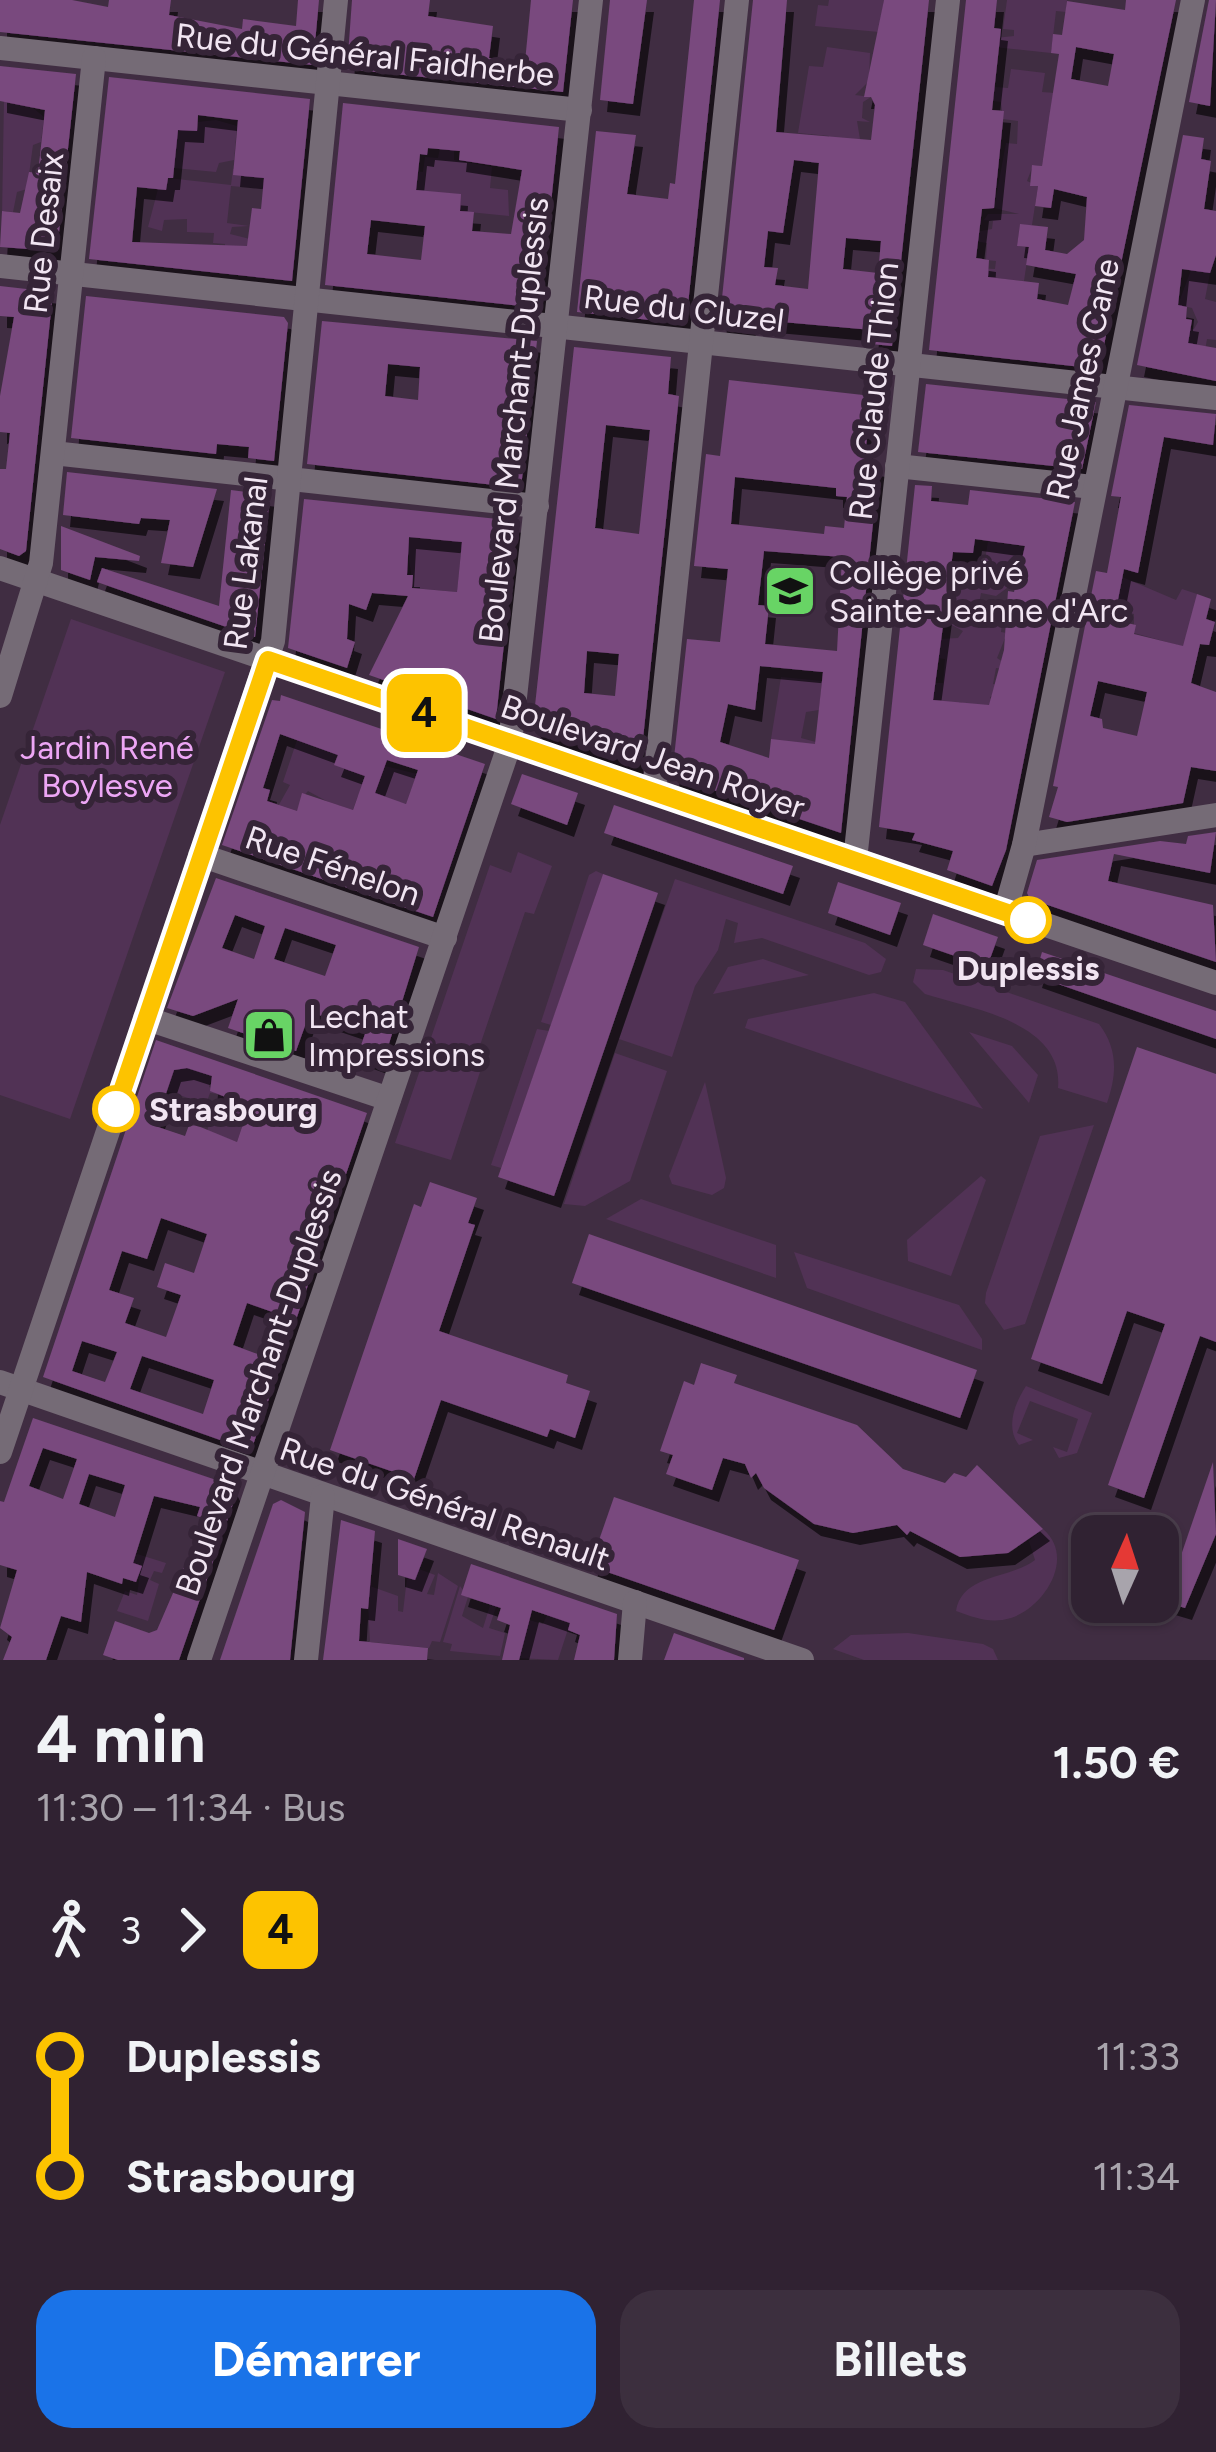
<!DOCTYPE html>
<html lang="fr">
<head>
<meta charset="utf-8">
<style>
  :root { --surface:#302232; --page:#3c2f3e; --text:#f1f3f6; --muted:#a8a4ac; --line:#4b3f4d; --accent:#1a73e8 }
  body { margin:0; font-family:Figtree,sans-serif; background:var(--page); color:var(--text); height:100vh; display:flex; flex-direction:column; font-size:45px; white-space:nowrap }
  * { box-sizing:border-box; margin:0 }
  p { font-size:39px; color:var(--muted) }
  .icon { flex:none; width:66px; height:66px; fill:none; stroke:currentColor; stroke-width:2; stroke-linecap:round; stroke-linejoin:round }
  .map { position:relative; height:1660px; overflow:hidden }
  .details { display:flex; flex-direction:column; background:var(--surface); flex:1 }
  .details>* { flex:none }
  .badge { padding:0 24px; border-radius:18px; font-size:42px; line-height:78px }
  .needle { width:78px; rotate:3deg }
  .buttons { position:absolute; left:1071px; top:1515px; display:grid; gap:24px }
  .buttons a { display:grid; place-items:center; width:108px; height:108px; border-radius:24px; background:var(--surface); box-shadow:0 3px 9px #0004,0 0 0 3px var(--line); font-size:60px }
  .map>.badge { position:absolute; translate:-50% -50%; box-shadow:0 0 0 6px #fff }
  .legs { display:flex; align-items:center; gap:18px; height:132px; padding:0 36px; font-size:39px }
  .legs p { margin-inline-start:auto }
  .headline { display:flex; align-items:center; justify-content:space-between; height:204px; padding:0 36px }
  h1 { font-size:66px; font-weight:700; line-height:90px }
  .action { display:flex; gap:24px; margin-top:auto; padding:24px 36px }
  .action a { flex:1; height:138px; border-radius:36px; background:var(--accent); color:#fff; font-size:48px; font-weight:700; line-height:138px; text-align:center }
  .action a+a { background:var(--page); color:var(--text) }
  ul { padding:0 36px; list-style:none }
  li { display:flex; align-items:center; gap:42px; height:120px; font-size:45px }
  li i { display:grid; place-items:center; width:18px; height:100%; margin:0 15px; background:currentColor }
  li i::after { content:''; width:30px; height:30px; margin:-15px; border:9px solid; border-radius:50%; background:var(--surface) }
  li p { margin-inline-start:auto }
  li:first-child i { background:linear-gradient(#0000 50%,currentColor 0) }
  li:last-child i { background:linear-gradient(currentColor 50%,#0000 0) }
  .map>svg:first-child { display:block }
  .green { fill:#513255 }
  .building { fill:#79487e; fill-rule:evenodd; filter:url(#shadow) }
  .lines { fill:none; stroke-linecap:round; stroke-linejoin:round }
  .minor { stroke:#756b76; stroke-width:24 }
  .line-1-casing { stroke:#fff; stroke-width:27 }
  .line-1 { stroke:#fdc300; stroke-width:18 }
  .stop-1-dot { fill:#fff; stroke:#fdc300; stroke-width:6 }
  .labels { text-anchor:middle; stroke-width:12; stroke-linejoin:round; paint-order:stroke }
  .street-label { font-size:33px; fill:#f1e5f2; stroke:#352437 }
  .poi-label { font-size:33px; fill:#f1e5f2; stroke:#352437; text-anchor:start }
  .park-label { font-size:33px; fill:#eda6f5; stroke:#352437 }
  .stop-label { font-size:33px; font-weight:bold; fill:#f1e5f2; stroke:#352437 }
</style>
</head>
<body>
<div class="map">
<svg width="1216" height="1660" viewBox="0 0 1216 1660">
  <defs>
    <filter id="shadow"><feDropShadow dx="7" dy="12" stdDeviation="0" flood-color="#0009"/></filter>
  </defs>
  <rect width="100%" height="100%" fill="#402d42"/>
  <g class="green">
    <polygon points="829,0 884,0 879,32 815,26 818,5 828,6"/>
    <polygon points="1007,0 1067,0 1066,12 1056,11 1051,53 994,47 995,38 1014,36 1014,30 1003,29"/>
    <polygon points="827,47 870,53 869,81 855,95 871,97 863,102 862,118 870,122 857,121 860,139 827,159 829,136 798,133 809,66 823,67"/>
    <polygon points="1011,69 1045,73 1042,92 1068,94 1064,121 1049,119 1042,166 1033,165 1027,181 1038,186 1032,225 1020,225 1017,246 1029,247 1024,281 976,276 978,268 995,269 996,261 986,260 987,243 974,241 975,232 992,229 993,221 984,220 988,214 1019,214 994,208 1006,143 1017,144 1018,121 1003,119 1001,102 993,101 995,87 1008,88"/>
    <polygon points="4,98 34,101 33,108 44,117 41,142 33,145 27,189 17,192 13,212 3,211 2,217"/>
    <polygon points="216,120 237,126 234,160 219,163 216,172 174,168 178,129 196,131 198,122"/>
    <polygon points="440,148 454,150 454,160 492,167 490,188 508,190 509,216 459,211 460,194 416,193 383,167 423,172 425,157 438,158"/>
    <polygon points="233,169 263,172 263,189 231,186 227,223 249,226 232,227 230,234 254,240 254,245 224,257 225,244 213,243 214,233 187,232 187,219 164,220 162,231 148,227 158,189 166,190 168,178 231,185"/>
    <polygon points="1191,270 1210,273 1205,299 1216,302 1216,340 1207,339 1203,363 1172,326 1194,329 1198,322 1192,308 1178,305"/>
    <polygon points="406,537 462,542 457,592 413,588"/>
    <polygon points="988,541 1025,547 1011,585 996,596 981,593 979,604 941,600 952,564 984,567"/>
    <polygon points="1122,577 1176,600 1182,589 1197,594 1192,649 1134,633 1134,614 1116,609"/>
    <polygon points="978,610 1010,616 1009,623 1002,623 1001,632 1007,633 997,658 1017,671 996,668 993,684 1007,687 990,697 995,711 959,702 956,721 930,699 935,683 943,683 945,659 937,658 939,639 958,638 963,631 939,618 976,622"/>
    <polygon points="71,619 225,672 70,1119 0,1095 0,825"/>
    <polygon points="781,677 822,681 819,710 806,712 801,738 827,745 825,770 771,739"/>
    <polygon points="297,740 370,759 365,779 370,782 377,764 417,774 406,804 400,802 397,809 404,812 401,821 389,818 381,828 383,820 371,804 376,789 370,787 366,798 358,796 350,817 342,814 343,807 338,805 335,812 327,810 330,803 308,791 301,799 306,802 301,817 276,810 290,785 283,782"/>
    <polygon points="518,852 552,866 534,914 525,912 472,1069 480,1072 451,1160 395,1143 490,865 511,873"/>
    <polygon points="596,871 603,874 551,1025 541,1022 589,875"/>
    <polygon points="675,879 865,943 886,959 881,972 869,975 762,938 734,943 738,923 726,919 718,950 695,986 672,1057 619,1039"/>
    <polygon points="763,959 809,975 713,994 728,967"/>
    <path d="M 916,969 L 943,970 L 1099,1024 C 1118,1049 1117,1074 1107,1103 L 1058,1088 C 1064,1022 972,1009 925,994 L 913,982 Z"/>
    <polygon points="874,993 905,1002 983,1109 745,1028 748,1019"/>
    <polygon points="537,1029 549,1031 501,1168 491,1165"/>
    <polygon points="969,1032 1012,1046 1038,1075 1029,1103"/>
    <polygon points="615,1053 667,1071 630,1181 585,1206 564,1204"/>
    <polygon points="176,1064 212,1076 209,1087 250,1104 237,1142 207,1131 219,1094 210,1093 206,1104 167,1091"/>
    <polygon points="705,1082 726,1178 724,1188 712,1195 672,1184 669,1176"/>
    <polygon points="1094,1125 1025,1324 1004,1330 985,1303 986,1293 1040,1136"/>
    <polygon points="981,1176 986,1180 951,1276 908,1261 907,1240"/>
    <polygon points="641,1199 776,1245 776,1278 606,1219"/>
    <polygon points="794,1252 959,1305 982,1339 982,1350 807,1288"/>
    <path d="M 1026,1386 L 1092,1413 L 1077,1453 L 1059,1458 L 1053,1447 L 1067,1452 L 1078,1419 L 1030,1401 L 1017,1433 L 1033,1440 L 1019,1445 C 1005,1427 1015,1403 1026,1386 Z"/>
    <path d="M 1043,1529 C 1076,1557 1045,1607 1011,1618 C 991,1624 975,1618 956,1611 C 962,1574 1010,1579 1035,1560 L 1029,1541 Z"/>
    <polygon points="137,1554 166,1563 162,1573 154,1571 150,1580 159,1584 148,1621 117,1611 125,1591 137,1595 141,1567 130,1562"/>
    <polygon points="419,1569 435,1575 427,1594 434,1595 438,1573 458,1586 440,1642 432,1641 429,1648 371,1642 350,1660 370,1641 367,1585 398,1596 398,1611 403,1612 407,1578 415,1580"/>
    <polygon points="460,1586 468,1597 462,1616 483,1628 492,1599 498,1601 489,1628 505,1633 500,1656 450,1651 452,1644 443,1642"/>
    <polygon points="547,1615 570,1623 558,1660 517,1658 529,1620 543,1624"/>
    <polygon points="908,1633 983,1644 993,1649 998,1660 864,1660 833,1649 851,1635"/>
  </g>
  <g class="building">
    <polygon points="0,0 72,0 108,7 109,0 171,0 169,15 242,29 243,19 296,26 298,0 319,0 313,65 0,32"/>
    <polygon points="352,0 430,0 428,16 493,26 489,58 525,62 531,0 573,0 563,92 347,69"/>
    <polygon points="610,0 647,0 633,104 600,100"/>
    <polygon points="694,0 720,0 686,324 577,312 596,131 636,135 627,194 668,199 670,183 675,184"/>
    <path d="M 753,0 L 787,0 L 776,132 L 871,140 L 875,105 L 871,97 L 864,97 L 884,0 L 929,0 L 892,346 L 871,344 L 872,330 L 749,319 L 748,331 L 719,327 ZM 794,160 L 819,163 L 808,289 L 775,285 L 778,268 L 764,267 L 768,231 L 783,233 ZM 846,238 L 881,241 L 878,273 L 843,269 Z"/>
    <path d="M 966,0 L 997,0 L 994,28 L 1001,29 L 992,110 L 1004,111 L 994,208 L 982,209 L 976,258 L 989,260 L 988,277 L 1039,283 L 1037,299 L 1068,305 L 1076,274 L 1026,265 L 1029,247 L 1017,246 L 1020,224 L 1048,227 L 1045,250 L 1067,254 L 1084,240 L 1087,197 L 1054,189 L 1051,208 L 1035,206 L 1038,186 L 1030,186 L 1032,165 L 1042,166 L 1049,118 L 1059,54 L 1051,53 L 1053,34 L 1062,35 L 1067,1 L 1125,10 L 1126,0 L 1176,0 L 1099,369 L 929,350 ZM 1076,47 L 1114,54 L 1108,86 L 1071,79 Z"/>
    <polygon points="1209,0 1216,0 1210,106 1189,102"/>
    <polygon points="0,66 76,74 57,251 0,247 2,211 20,213 29,172 38,173 45,110 0,101"/>
    <path d="M 109,77 L 310,99 L 292,281 L 89,259 ZM 198,115 L 238,120 L 233,175 L 264,178 L 261,209 L 252,208 L 247,246 L 132,242 L 137,187 L 166,190 L 168,178 L 173,178 L 178,130 L 197,131 Z"/>
    <path d="M 343,103 L 559,127 L 540,308 L 325,285 ZM 428,148 L 460,151 L 459,160 L 522,170 L 511,234 L 472,231 L 474,212 L 460,211 L 461,194 L 416,190 L 420,154 L 427,155 ZM 371,220 L 425,226 L 421,260 L 367,254 Z"/>
    <polygon points="1183,135 1204,138 1201,159 1211,161 1204,209 1216,211 1216,255 1210,273 1182,269 1178,305 1187,307 1186,319 1192,320 1188,343 1216,348 1216,381 1137,365"/>
    <polygon points="0,286 53,292 26,551 19,556 0,549 0,469 6,469 10,433 0,432 0,396 14,317 0,316"/>
    <polygon points="86,296 284,317 288,323 274,461 248,458 249,447 217,444 216,454 71,438"/>
    <path d="M 322,321 L 537,341 L 521,488 L 307,464 ZM 388,364 L 420,367 L 418,400 L 385,396 Z"/>
    <path d="M 574,347 L 671,357 L 668,394 L 679,396 L 643,739 L 638,738 L 636,764 L 538,731 L 533,724 ZM 606,425 L 650,430 L 639,534 L 595,528 ZM 587,651 L 619,654 L 615,696 L 584,693 Z"/>
    <path d="M 729,380 L 872,396 L 864,463 L 879,465 L 841,833 L 672,776 L 687,639 L 720,642 L 728,569 L 694,566 L 706,454 L 720,456 ZM 735,477 L 836,488 L 836,496 L 847,497 L 844,528 L 825,526 L 824,534 L 731,524 ZM 764,551 L 842,557 L 837,651 L 765,644 L 769,606 L 758,605 ZM 760,666 L 823,672 L 815,744 L 771,739 L 769,758 L 720,742 L 728,704 L 755,710 Z"/>
    <polygon points="926,384 1096,402 1082,469 918,452"/>
    <path d="M 1129,405 L 1216,414 L 1213,445 L 1164,437 L 1138,573 L 1124,569 L 1114,620 L 1136,625 L 1134,634 L 1183,646 L 1197,594 L 1211,599 L 1206,619 L 1215,622 L 1209,645 L 1200,644 L 1191,683 L 1216,692 L 1216,771 L 1191,767 L 1183,803 L 1067,822 L 1049,817 L 1058,787 L 1053,786 L 1096,571 L 1107,573 L 1121,497 L 1111,496 ZM 1098,681 L 1147,692 L 1137,736 L 1103,728 L 1102,719 L 1090,716 Z"/>
    <polygon points="67,472 217,489 193,567 161,563 170,520 141,518 139,524 63,515"/>
    <path d="M 915,485 L 932,486 L 931,501 L 968,505 L 970,490 L 1075,502 L 1006,850 L 992,886 L 947,870 L 953,851 L 912,840 L 915,833 L 879,827 ZM 975,539 L 1025,546 L 1014,592 L 1008,591 L 1004,650 L 989,705 L 933,700 L 953,552 L 973,553 Z"/>
    <polygon points="231,490 270,495 255,637 97,582 102,568 219,606"/>
    <path d="M 304,499 L 517,521 L 496,719 L 369,675 L 408,596 L 372,593 L 366,610 L 349,604 L 347,639 L 355,642 L 347,668 L 288,648 ZM 409,537 L 462,542 L 457,592 L 412,588 L 413,575 L 407,575 Z"/>
    <polygon points="61,526 140,556 139,561 95,557 90,580 61,570"/>
    <path d="M 281,695 L 485,764 L 433,917 L 222,845 L 272,700 L 280,701 ZM 280,734 L 338,755 L 334,765 L 365,776 L 353,810 L 302,793 L 297,811 L 267,801 L 270,790 L 263,788 ZM 387,760 L 418,770 L 406,804 L 375,793 Z"/>
    <polygon points="522,774 578,793 567,825 511,804"/>
    <polygon points="614,805 793,866 783,894 604,833"/>
    <polygon points="1216,832 1210,873 1114,854 1108,881 1213,905 1216,962 1030,899 1027,893 1037,860 1160,841 1186,844 1188,836"/>
    <polygon points="603,874 658,893 554,1196 498,1177"/>
    <path d="M 216,878 L 419,947 L 383,1063 L 358,1054 L 366,1031 L 310,1012 L 296,1051 L 228,1028 L 238,999 L 193,1016 L 167,1008 ZM 235,915 L 265,926 L 254,959 L 222,948 ZM 285,928 L 336,945 L 325,976 L 274,959 Z"/>
    <polygon points="838,882 901,903 890,935 828,913"/>
    <polygon points="933,914 998,937 987,967 923,945"/>
    <polygon points="1042,952 1216,1011 1216,1039 1035,976"/>
    <path d="M 156,1040 L 367,1113 L 251,1451 L 43,1377 ZM 187,1068 L 212,1076 L 210,1091 L 249,1106 L 237,1142 L 198,1126 L 189,1125 L 185,1136 L 155,1126 L 174,1070 ZM 161,1218 L 207,1234 L 194,1273 L 165,1263 L 157,1287 L 181,1295 L 166,1337 L 125,1323 L 134,1298 L 109,1290 L 122,1251 L 147,1259 ZM 247,1303 L 278,1314 L 263,1356 L 233,1345 ZM 82,1341 L 117,1352 L 105,1382 L 72,1371 ZM 142,1356 L 214,1380 L 203,1414 L 130,1389 Z"/>
    <polygon points="1137,1047 1216,1074 1216,1342 1200,1336 1144,1498 1108,1485 1165,1324 1127,1311 1102,1384 1031,1359"/>
    <polygon points="430,1182 477,1198 468,1223 475,1225 439,1331 568,1375 566,1383 590,1391 575,1438 550,1429 547,1437 441,1400 414,1479 330,1450 414,1204 421,1207"/>
    <polygon points="589,1234 977,1370 960,1418 572,1283"/>
    <polygon points="701,1363 737,1375 734,1383 857,1425 903,1469 945,1483 954,1473 966,1477 977,1465 1043,1529 1008,1553 960,1557 910,1531 907,1535 897,1525 853,1533 814,1524 764,1488 756,1473 751,1478 745,1464 723,1458 712,1490 666,1474 673,1455 660,1451 684,1381 694,1385"/>
    <path d="M 33,1418 L 231,1485 L 236,1495 L 179,1660 L 118,1660 L 103,1655 L 115,1621 L 149,1633 L 157,1630 L 205,1519 L 197,1516 L 200,1507 L 154,1496 L 133,1563 L 142,1566 L 136,1582 L 123,1578 L 122,1584 L 87,1572 L 81,1622 L 61,1616 L 46,1660 L 3,1660 L 12,1637 L 0,1628 L 17,1570 L 0,1565 L 0,1501 L 4,1502 ZM 43,1448 L 77,1459 L 63,1499 L 29,1486 ZM 89,1474 L 125,1485 L 115,1517 L 79,1504 Z"/>
    <polygon points="1213,1462 1216,1534 1185,1608 1165,1602"/>
    <polygon points="614,1497 799,1560 774,1630 590,1566"/>
    <polygon points="281,1500 305,1512 290,1660 220,1660 273,1504"/>
    <polygon points="341,1520 375,1531 368,1609 361,1608 359,1641 428,1648 427,1660 323,1660"/>
    <polygon points="398,1539 427,1549 415,1580 398,1575"/>
    <polygon points="471,1564 617,1614 614,1660 574,1660 580,1635 568,1630 570,1623 532,1610 519,1660 502,1660 510,1625 497,1620 501,1608 461,1595"/>
    <polygon points="674,1633 744,1658 744,1660 664,1660"/>
  </g>
  <g class="lines">
    <g class="minor">
      <polyline points="0,48 580,110"/>
      <polyline points="0,266 1216,398"/>
      <polyline points="53,453 537,506"/>
      <polyline points="897,466 1093,487"/>
      <polyline points="0,568 1216,983"/>
      <polyline points="0,696 41,563 94,58"/>
      <polyline points="654,792 737,0"/>
      <polyline points="1024,845 1216,815"/>
      <polyline points="200,855 445,938"/>
      <polyline points="855,860 948,0"/>
      <polyline points="1005,912 1024,845 1193,0"/>
      <polyline points="145,1018 389,1099"/>
      <polyline points="0,1382 802,1660"/>
      <polyline points="0,1452 273,641 336,0"/>
      <polyline points="199,1660 510,743 591,0"/>
      <polyline points="306,1660 323,1496"/>
      <polyline points="630,1660 635,1602"/>
    </g>
  </g>
  <g class="lines">
    <g class="line-1-casing">
      <polyline id="line-1" points="116,1109 268,660 1028,920"/>
    </g>
    <use href="#line-1" class="line-1"/>
  </g>
  <defs>
    <g id="school-square" transform="scale(2.7)"><rect x="-9" y="-9" width="18" height="18" rx="4" fill="#68d465" stroke="#352437"/><path d="M0-5L7-2L0 1L-7-2ZM-4 1L0 2.5L4 1V4Q0 6-4 4Z" fill="#111"/></g>
    <g id="shop-square" transform="scale(2.7)"><rect x="-9" y="-9" width="18" height="18" rx="4" fill="#68d465" stroke="#352437"/><path d="M-5-2.5h2.3a2.7 3.5 0 0 1 5.4 0H5L5.5 6h-11ZM-1.5-2.5h3a1.5 2.3 0 0 0-3 0Z" fill="#111"/></g>
  </defs>
  <g fill-rule="evenodd">
    <use href="#school-square" x="790" y="591"/>
    <use href="#shop-square" x="269" y="1035"/>
  </g>
  <g class="stop-1-dot">
    <circle cx="1028" cy="920" r="21"/>
    <circle cx="116" cy="1109" r="21"/>
  </g>
  <g class="labels">
    <g class="street-label">
      <text transform="translate(365 54) rotate(6)" y="12">Rue du Général Faidherbe</text>
      <text transform="translate(43 233) rotate(-84)" y="12">Rue Desaix</text>
      <text transform="translate(684 308) rotate(7)" y="12">Rue du Cluzel</text>
      <text transform="translate(1082 379) rotate(-78)" y="12">Rue James Cane</text>
      <text transform="translate(873 391) rotate(-84)" y="12">Rue Claude Thion</text>
      <text transform="translate(513 420) rotate(-84)" y="12">Boulevard Marchant-Duplessis</text>
      <text transform="translate(245 563) rotate(-83)" y="12">Rue Lakanal</text>
      <text transform="translate(653 756) rotate(19)" y="12">Boulevard Jean Royer</text>
      <text transform="translate(333 865) rotate(19)" y="12">Rue Fénelon</text>
      <text transform="translate(258 1382) rotate(-71)" y="12">Boulevard Marchant-Duplessis</text>
      <text transform="translate(445 1503) rotate(19)" y="12">Rue du Général Renault</text>
    </g>
    <g class="poi-label">
      <text x="829" y="584">Collège privé<tspan x="829" dy="38">Sainte-Jeanne d'Arc</tspan></text>
      <text x="308" y="1028">Lechat<tspan x="308" dy="38">Impressions</tspan></text>
    </g>
    <g class="park-label">
      <text x="107" y="759">Jardin René<tspan x="107" dy="38">Boylesve</tspan></text>
    </g>
    <g class="stop-label">
      <text x="1028" y="980">Duplessis</text>
      <text x="149" y="1121" text-anchor="start">Strasbourg</text>
    </g>
  </g>
</svg>
<div class="buttons">
<a><svg class="needle" viewBox="-14 -14 28 28"><path d="M0-13l5 13h-10z" fill="#e53935"/><path d="M0 13l5-13h-10z" fill="#a8a4ac"/></svg></a>
</div>
<b class="badge" style="left:424px;top:713px;background:#fdc300;color:#111">4</b>
</div>
<section class="details">
<div class="headline"><div><h1>4 min</h1><p>11:30 – 11:34 · Bus</p></div><b>1.50 €</b></div>
<div class="legs"><svg class="icon" aria-label="walk" viewBox="0 0 24 24"><circle cx="13" cy="4" r="2"/><path d="M13 8l-2 6 4 7M11 14l-3 7M7 12l3-4h3l4 4"/></svg>3<svg class="icon" aria-label="forward" viewBox="0 0 24 24"><path d="M9 5l7 7-7 7"/></svg><b class="badge" style="background:#fdc300;color:#111">4</b></div>
<ul>
<li><i style="color:#fdc300"></i><b>Duplessis</b><p>11:33</p></li>
<li><i style="color:#fdc300"></i><b>Strasbourg</b><p>11:34</p></li>
</ul>
<div class="action"><a>Démarrer</a><a>Billets</a></div>
</section>
</body>
</html>
